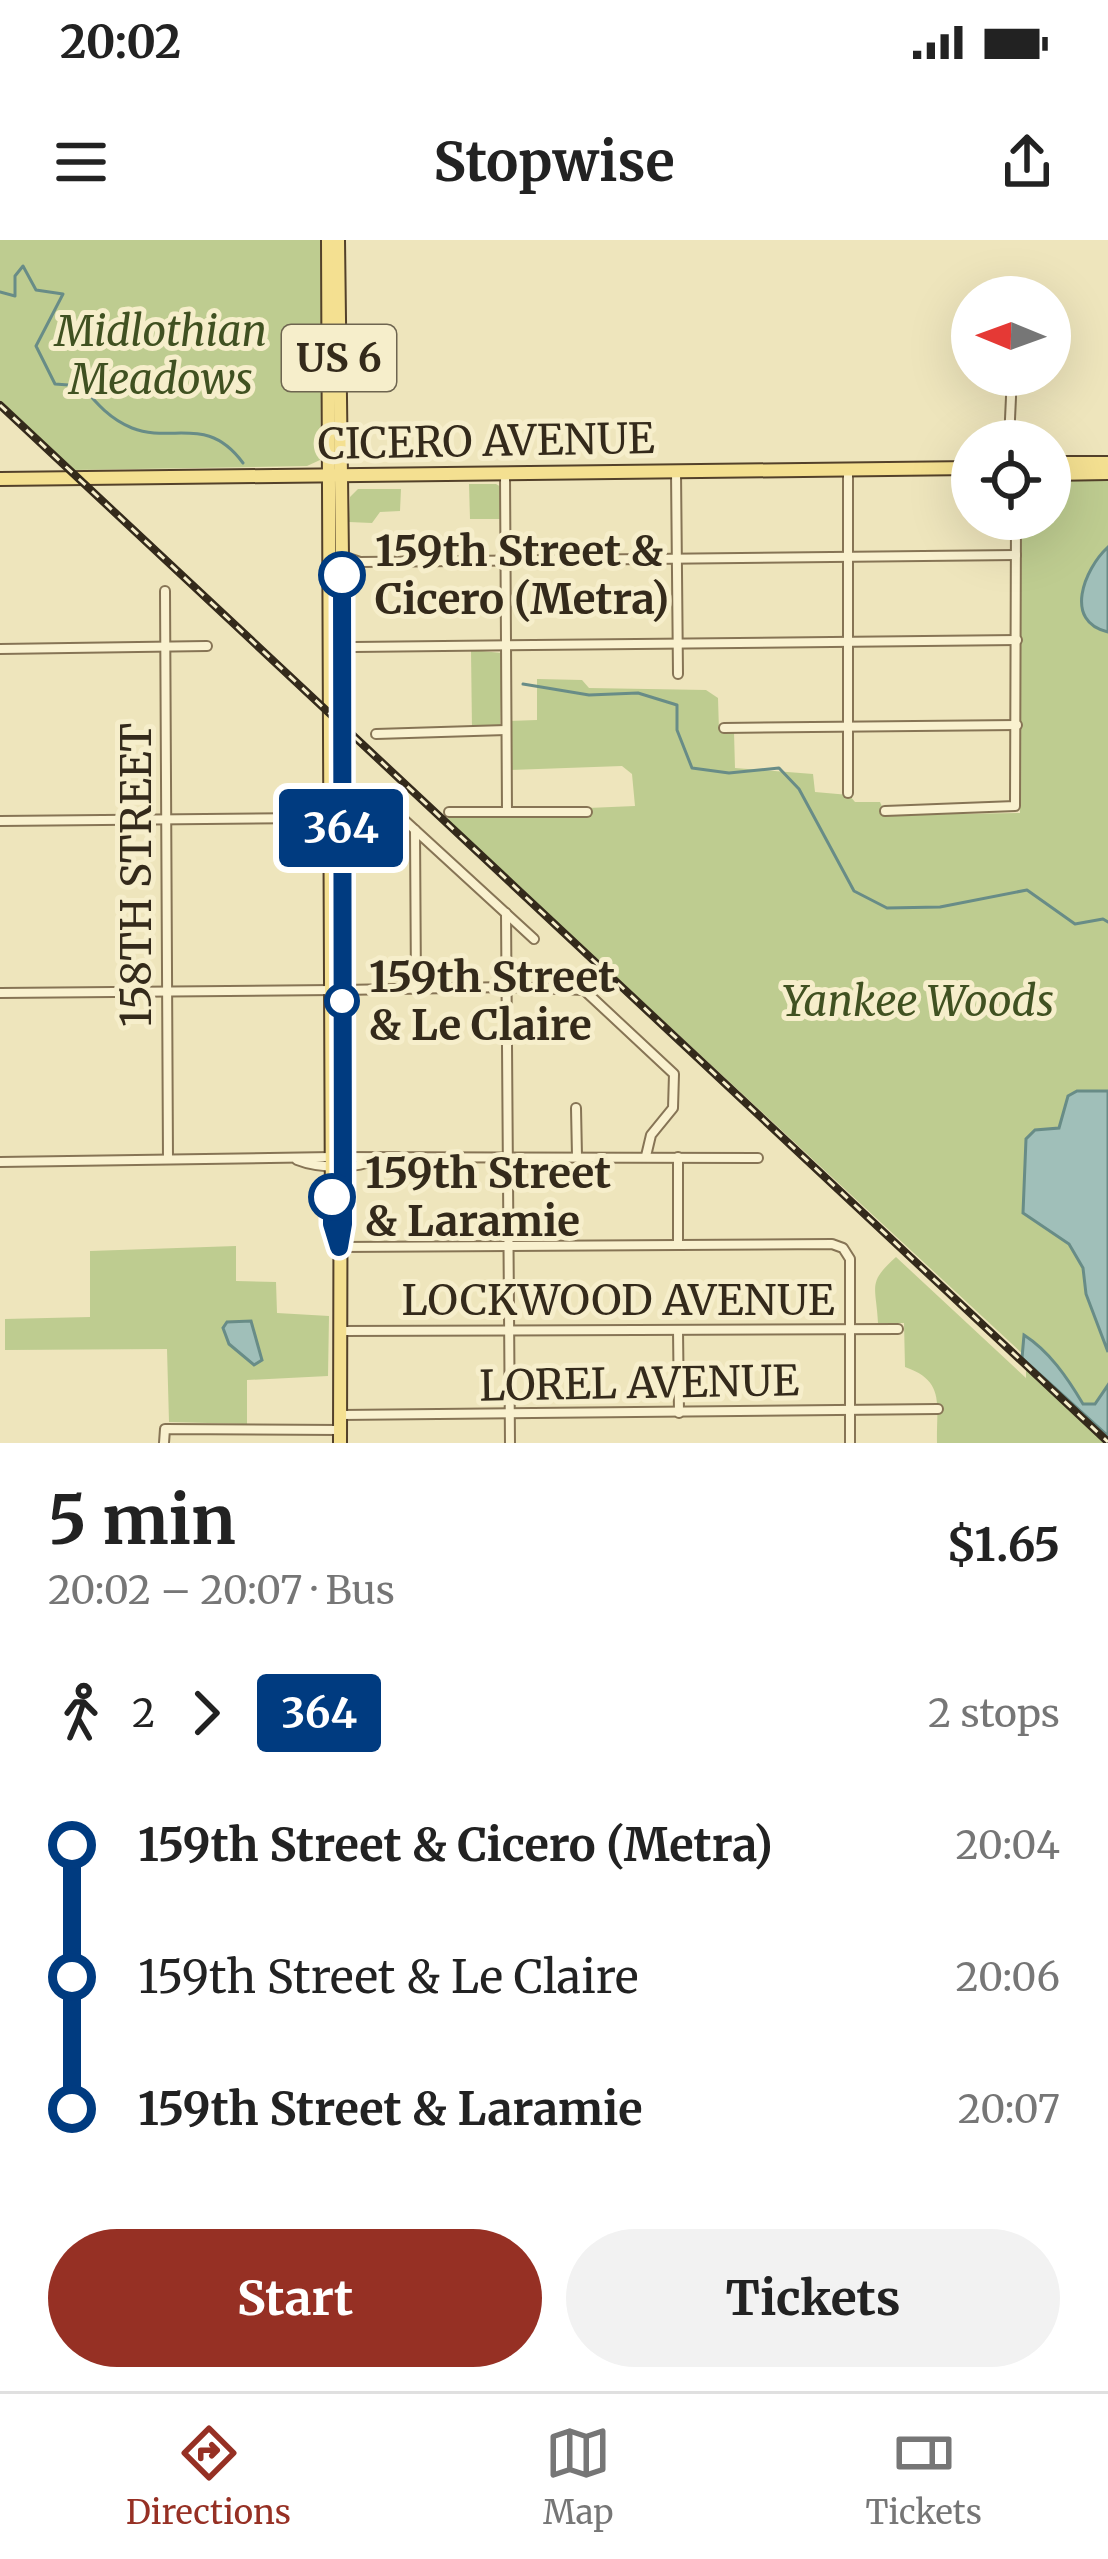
<!DOCTYPE html>
<html lang="en">
<head>
<meta charset="utf-8">
<style>
  :root { --surface:#fff; --page:#f2f2f2; --text:#222; --muted:#767676; --line:#e0e0e0; --accent:#963024 }
  body { margin:0; font-family:Merriweather,serif; background:var(--page); color:var(--text); height:100vh; display:flex; flex-direction:column; font-size:45px; white-space:nowrap }
  * { box-sizing:border-box; margin:0 }
  p { font-size:39px; color:var(--muted) }
  .icon { flex:none; width:66px; height:66px; fill:none; stroke:currentColor; stroke-width:2; stroke-linecap:round; stroke-linejoin:round }
  .map { position:relative; height:1203px; overflow:hidden }
  .panel { display:flex; flex-direction:column; background:var(--surface); flex:1 }
  .panel>* { flex:none }
  .badge { padding:0 24px; border-radius:9px; font-size:42px; line-height:78px }
  .needle { width:78px; rotate:271deg }
  .fabs { position:absolute; left:951px; top:36px; display:grid; gap:24px }
  .fabs a { display:grid; place-items:center; width:120px; height:120px; border-radius:50%; background:var(--surface); box-shadow:0 12px 48px #0002; font-size:60px }
  .map>.badge { position:absolute; translate:-50% -50%; box-shadow:0 0 0 6px #fff }
  .legs { display:flex; align-items:center; gap:18px; height:132px; padding:0 48px; font-size:39px }
  .legs p { margin-inline-start:auto }
  .summary { display:flex; align-items:center; justify-content:space-between; height:204px; padding:0 48px }
  h1 { font-size:66px; font-weight:700; line-height:90px }
  .primary-button { display:flex; gap:24px; margin-top:auto; padding:24px 48px }
  .primary-button a { flex:1; height:138px; border-radius:72px; background:var(--accent); color:#fff; font-size:48px; font-weight:700; line-height:138px; text-align:center }
  .primary-button a+a { background:var(--page); color:var(--text) }
  ul { padding:0 48px; list-style:none }
  li { display:flex; align-items:center; gap:42px; height:132px; font-size:45px }
  li i { display:grid; place-items:center; width:18px; height:100%; margin:0 15px; background:currentColor }
  li i::after { content:''; width:30px; height:30px; margin:-15px; border:9px solid; border-radius:50%; background:var(--surface) }
  li p { margin-inline-start:auto }
  li:first-child i { background:linear-gradient(#0000 50%,currentColor 0) }
  li:last-child i { background:linear-gradient(currentColor 50%,#0000 0) }
  .status { display:flex; justify-content:space-between; align-items:center; height:84px; padding:0 60px; background:var(--surface); direction:ltr }
  .status svg { height:33px; fill:currentColor }
  header { display:flex; justify-content:space-between; align-items:center; height:156px; padding:0 48px; background:var(--surface); font-size:54px; font-weight:700 }
  .menu { display:flex; justify-content:space-around; align-items:center; height:168px; border-top:3px solid var(--line); background:var(--surface); font-size:33px; color:var(--muted) }
  .menu a { display:grid; justify-items:center; gap:6px }
  .menu .active { color:var(--accent) }
  .map>svg:first-child { display:block }
  .green { fill:#becc90 }
  .water { fill:#a0bfb9; stroke:#688c87; stroke-width:3 }
  .lines { fill:none; stroke-linecap:round; stroke-linejoin:round }
  .stream { stroke:#688c87; stroke-width:3 }
  .minor-casing { stroke:#867455; stroke-width:12 }
  .major-casing { stroke:#53412a; stroke-width:16 }
  .minor { stroke:#f9f1cf; stroke-width:8 }
  .major { stroke:#f4e091; stroke-width:12 }
  .rail-casing { stroke:#342a1b; stroke-width:8 }
  .rail { stroke:#f6eecb; stroke-width:3; stroke-dasharray:9; stroke-linecap:butt }
  .line-1-casing { stroke:#fff; stroke-width:27 }
  .line-1 { stroke:#003b80; stroke-width:18 }
  .stop-1-dot { fill:#fff; stroke:#003b80; stroke-width:6 }
  .labels { text-anchor:middle; stroke-width:10; stroke-linejoin:round; paint-order:stroke }
  .shield { fill:#f6eecb; stroke:#6e6550; stroke-width:3 }
  .shield-label { font-size:39px; font-weight:bold; fill:#342a1b }
  .park-label { font-size:42px; font-style:italic; fill:#405121; stroke:#f6eecb }
  .street-label { font-size:42px; fill:#342a1b; stroke:#f6eecb }
  .stop-label { font-size:42px; font-weight:bold; fill:#342a1b; stroke:#f6eecb; text-anchor:start }
</style>
</head>
<body>
<div class="status"><b>20:02</b><svg viewBox="0 0 49 12"><path d="M0 12V9h3v3zM5 12V6h3v6zM10 12V3h3v9zM15 12V0h3v12zM26 1h20v11H26zM47 4h2v5h-2z"/></svg></div>
<header><svg class="icon" aria-label="menu" viewBox="0 0 24 24"><path d="M4 6h16M4 12h16M4 18h16"/></svg>Stopwise<svg class="icon" aria-label="share" viewBox="0 0 24 24"><path d="M12 15V3M7 8l5-5 5 5M5 13v7h14v-7"/></svg></header>
<div class="map">
<svg width="1108" height="1203" viewBox="0 0 1108 1203">
  <rect width="100%" height="100%" fill="#eee5bc"/>
  <g class="green">
    <polygon points="0,0 323,0 320,220 307,226 74,230 0,160"/>
    <path d="M 1108,236 L 1108,1203 L 937,1203 C 936,1165 946,1141 905,1127 L 904,1083 L 878,1083 C 876,1045 867,1043 896,1017 L 1026,1138 L 1026,1117 L 447,580 L 449,575 L 585,577 L 588,568 L 635,566 L 632,534 L 622,526 L 510,530 L 509,481 L 537,480 L 537,439 L 582,440 L 589,448 L 706,450 L 718,458 L 719,491 L 734,492 L 735,528 L 813,534 L 815,552 L 849,555 L 855,562 L 880,562 L 886,575 L 1020,573 L 1021,279 L 1050,279 L 1050,237 Z"/>
    <polygon points="469,244 496,244 501,247 501,279 470,279"/>
    <polygon points="358,249 401,249 400,271 380,272 372,283 349,282 350,257"/>
    <polygon points="471,410 502,413 500,488 472,490"/>
    <polygon points="236,1006 236,1041 276,1042 277,1073 329,1076 328,1136 247,1140 247,1184 169,1182 167,1109 5,1110 5,1079 90,1077 90,1011"/>
  </g>
  <g class="water">
    <path d="M 1108,307 L 1108,392 C 1063,382 1084,329 1108,307 Z"/>
    <polygon points="1077,851 1108,851 1108,1112 1086,1054 1083,1028 1069,1004 1023,973 1026,899 1035,890 1059,888 1068,856"/>
    <polygon points="251,1081 262,1120 254,1125 229,1104 223,1088 227,1082"/>
    <path d="M 1024,1095 C 1049,1111 1067,1137 1083,1164 L 1095,1164 L 1108,1145 L 1108,1196 L 1022,1118 Z"/>
  </g>
  <g class="lines">
    <g class="stream">
      <path d="M 0,52 L 15,56 L 15,36 L 23,26 L 36,50 L 63,54 L 36,106 L 55,144 L 82,146 C 97,164 110,179 132,188 C 173,204 207,174 243,223"/>
      <polyline points="523,444 589,455 638,453 677,465 677,490 692,528 729,533 779,528 799,549 854,651 887,668 940,667 1027,650 1075,684 1103,679 1108,682"/>
    </g>
    <g class="minor-casing">
      <g id="minor">
        <polyline points="1009,201 1012,135"/>
        <polyline points="848,229 848,553"/>
        <polyline points="676,232 678,434"/>
        <polyline points="505,235 507,572"/>
        <polyline points="342,316 360,322 1016,315"/>
        <polyline points="165,351 168,919"/>
        <polyline points="354,407 1017,400"/>
        <polyline points="0,409 207,406"/>
        <polyline points="724,488 1017,485"/>
        <polyline points="376,494 506,490"/>
        <polyline points="885,571 1015,566 1016,279"/>
        <polyline points="449,572 587,572"/>
        <polyline points="402,578 534,699"/>
        <polyline points="0,581 311,578"/>
        <polyline points="415,590 416,749"/>
        <polyline points="506,673 510,1203"/>
        <polyline points="342,750 507,747 584,750 674,834 673,868 651,895 646,916"/>
        <polyline points="0,753 333,750"/>
        <polyline points="576,868 577,916"/>
        <polyline points="678,917 678,1005"/>
        <path d="M 297,920 C 317,928 357,930 375,919"/>
        <polyline points="0,922 332,917 758,918"/>
        <polyline points="340,1007 832,1004 843,1008 850,1019 850,1203"/>
        <polyline points="678,1090 679,1173"/>
        <polyline points="341,1091 898,1089"/>
        <polyline points="341,1175 938,1169"/>
        <polyline points="164,1203 165,1189 340,1190"/>
      </g>
    </g>
    <g class="major-casing">
      <g id="major">
        <polyline points="328,0 332,984 337,1000"/>
        <polyline points="338,0 342,316 340,1203"/>
        <polyline points="1050,223 1108,223"/>
        <polyline points="1050,234 1108,233"/>
        <polyline points="0,239 972,228"/>
      </g>
    </g>
    <use href="#minor" class="minor"/>
    <use href="#major" class="major"/>
    <g class="rail-casing">
      <polyline id="rail" points="0,165 1108,1202"/>
    </g>
    <use href="#rail" class="rail"/>
  </g>
  <g class="lines">
    <g class="line-1-casing">
      <polyline id="line-1" points="332,957 332,984 339,1007 343,984 342,335"/>
    </g>
    <use href="#line-1" class="line-1"/>
  </g>
  <g class="stop-1-dot">
    <circle cx="342" cy="335" r="21"/>
    <circle cx="342" cy="761" r="15"/>
    <circle cx="332" cy="957" r="21"/>
  </g>
  <g class="labels">
    <rect class="shield" x="282" y="85" width="114" height="66" rx="9"/>
    <g class="shield-label">
      <text x="339" y="132">US 6</text>
    </g>
    <g class="park-label">
      <text x="161" y="106">Midlothian<tspan x="161" dy="48">Meadows</tspan></text>
      <text x="918" y="776">Yankee Woods</text>
    </g>
    <g class="street-label">
      <text transform="translate(486 201) rotate(-1)" y="15">CICERO AVENUE</text>
      <text transform="translate(136 635) rotate(-90)" y="15">158TH STREET</text>
      <text x="618" y="1075">LOCKWOOD AVENUE</text>
      <text transform="translate(639 1143) rotate(-1)" y="15">LOREL AVENUE</text>
    </g>
    <g class="stop-label">
      <text x="375" y="326">159th Street &amp;<tspan x="375" dy="48">Cicero (Metra)</tspan></text>
      <text x="369" y="752">159th Street<tspan x="369" dy="48">&amp; Le Claire</tspan></text>
      <text x="365" y="948">159th Street<tspan x="365" dy="48">&amp; Laramie</tspan></text>
    </g>
  </g>
</svg>
<div class="fabs">
<a><svg class="needle" viewBox="-14 -14 28 28"><path d="M0-13l5 13h-10z" fill="#e53935"/><path d="M0 13l5-13h-10z" fill="#767676"/></svg></a>
<a><svg class="icon" aria-label="locate" viewBox="0 0 24 24"><circle cx="12" cy="12" r="6"/><path d="M12 2v4M12 18v4M2 12h4M18 12h4"/></svg></a>
</div>
<b class="badge" style="left:341px;top:588px;background:#003b80;color:#fff">364</b>
</div>
<section class="panel">
<div class="summary"><div><h1>5 min</h1><p>20:02 – 20:07 · Bus</p></div><b>$1.65</b></div>
<div class="legs"><svg class="icon" aria-label="walk" viewBox="0 0 24 24"><circle cx="13" cy="4" r="2"/><path d="M13 8l-2 6 4 7M11 14l-3 7M7 12l3-4h3l4 4"/></svg>2<svg class="icon" aria-label="forward" viewBox="0 0 24 24"><path d="M9 5l7 7-7 7"/></svg><b class="badge" style="background:#003b80;color:#fff">364</b><p>2 stops</p></div>
<ul>
<li><i style="color:#003b80"></i><b>159th Street &amp; Cicero (Metra)</b><p>20:04</p></li>
<li><i style="color:#003b80"></i><span>159th Street &amp; Le Claire</span><p>20:06</p></li>
<li><i style="color:#003b80"></i><b>159th Street &amp; Laramie</b><p>20:07</p></li>
</ul>
<div class="primary-button"><a>Start</a><a>Tickets</a></div>
</section>
<nav class="menu">
<a class="active"><svg class="icon" aria-label="directions" viewBox="0 0 24 24"><path d="M12 3l9 9-9 9-9-9zM9 14v-3h6M13 9l2 2-2 2"/></svg>Directions</a>
<a><svg class="icon" aria-label="map" viewBox="0 0 24 24"><path d="M3 6l6-2 6 2 6-2v14l-6 2-6-2-6 2zM9 4v14M15 6v14"/></svg>Map</a>
<a><svg class="icon" aria-label="tickets" viewBox="0 0 24 24"><path d="M3 7h18v10H3zM15 7v10"/></svg>Tickets</a>
</nav>
</body>
</html>
